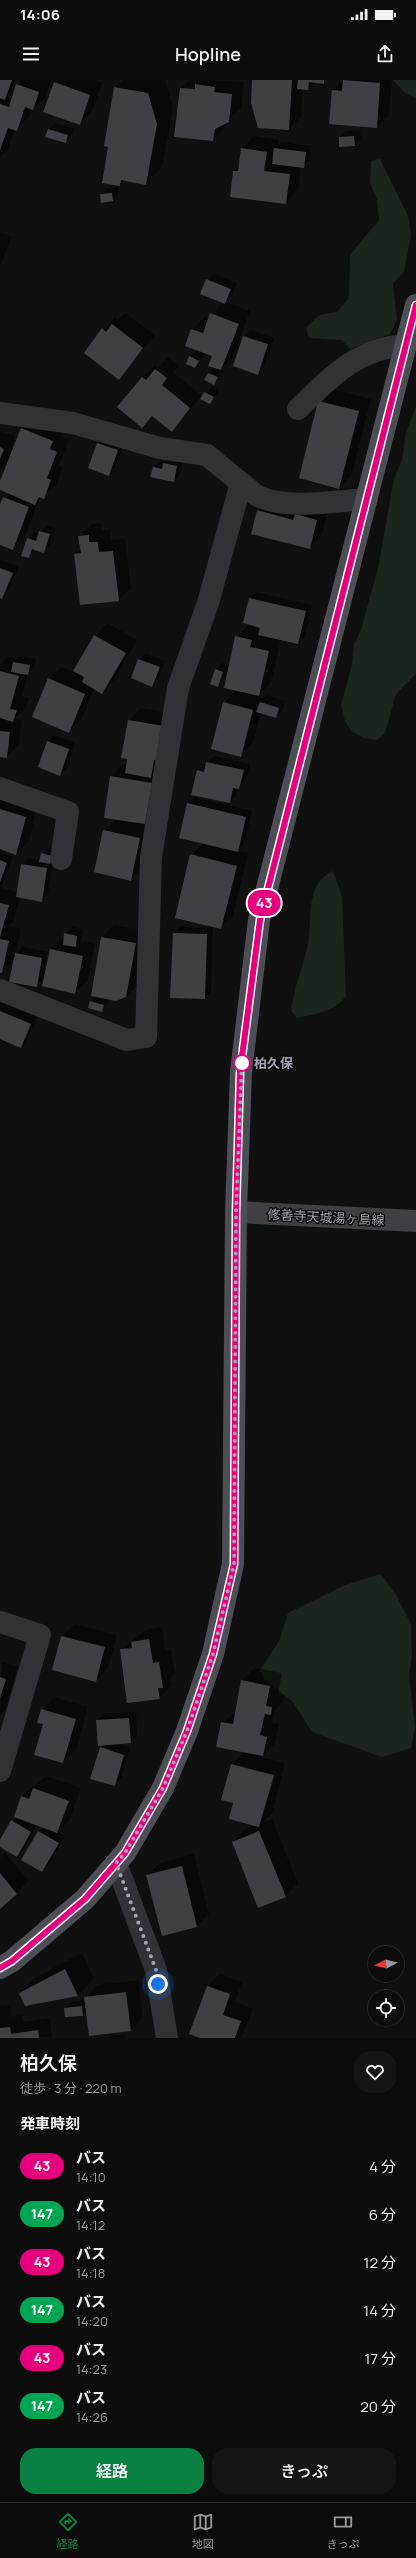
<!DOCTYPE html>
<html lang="ja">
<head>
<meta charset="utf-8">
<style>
  :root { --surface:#0c0c0d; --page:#151516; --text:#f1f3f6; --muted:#9a9b9d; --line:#2c2c2e; --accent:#0b8043 }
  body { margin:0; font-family:Manrope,"Noto Sans JP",sans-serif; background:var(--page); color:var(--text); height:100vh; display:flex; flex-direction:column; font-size:15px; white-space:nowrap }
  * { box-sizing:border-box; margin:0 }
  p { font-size:13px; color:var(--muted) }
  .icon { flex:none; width:22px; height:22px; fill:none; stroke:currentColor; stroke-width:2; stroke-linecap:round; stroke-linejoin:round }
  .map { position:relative; height:1958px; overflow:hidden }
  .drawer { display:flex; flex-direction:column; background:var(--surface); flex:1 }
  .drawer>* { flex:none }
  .badge { padding:0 8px; border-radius:13px; font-size:14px; line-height:26px }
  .needle { width:26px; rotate:263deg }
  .buttons { position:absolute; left:368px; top:1866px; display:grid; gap:8px }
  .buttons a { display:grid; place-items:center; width:36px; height:36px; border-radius:50%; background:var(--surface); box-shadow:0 1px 3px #0004,0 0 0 1px var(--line); font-size:20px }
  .you { position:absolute; width:20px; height:20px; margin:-10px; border:3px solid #fff; border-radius:50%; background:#1a73e8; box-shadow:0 0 0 6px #1a73e833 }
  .map>.badge { position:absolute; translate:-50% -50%; box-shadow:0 0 0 2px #fff }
  h2 { padding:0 20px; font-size:15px; line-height:36px }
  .round { display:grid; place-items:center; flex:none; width:42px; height:42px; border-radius:16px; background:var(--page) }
  .head { display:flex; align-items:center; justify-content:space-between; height:68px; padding:0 20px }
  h1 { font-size:19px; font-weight:600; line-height:30px }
  .action { display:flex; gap:8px; margin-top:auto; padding:8px 20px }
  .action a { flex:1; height:46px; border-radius:16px; background:var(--accent); color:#fff; font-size:16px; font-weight:600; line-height:46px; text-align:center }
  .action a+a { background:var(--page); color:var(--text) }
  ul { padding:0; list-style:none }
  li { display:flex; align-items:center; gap:12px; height:48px; padding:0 20px }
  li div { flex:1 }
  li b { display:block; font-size:15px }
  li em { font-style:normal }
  li .badge { min-width:44px; font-weight:700; text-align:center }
  .status { display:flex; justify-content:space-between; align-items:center; height:28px; padding:0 20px; background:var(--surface); direction:ltr }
  .status svg { height:11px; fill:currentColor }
  header { display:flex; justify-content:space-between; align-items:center; height:52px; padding:0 20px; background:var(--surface); font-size:18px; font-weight:600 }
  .tab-bar { display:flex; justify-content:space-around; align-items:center; height:56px; border-top:1px solid var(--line); background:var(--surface); font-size:11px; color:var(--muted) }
  .tab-bar a { display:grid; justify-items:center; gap:2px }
  .tab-bar .active { color:var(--accent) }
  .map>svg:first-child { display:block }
  .green { fill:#1c241e }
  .shadow { fill:#0007; fill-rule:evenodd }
  .building { fill:#3f4044 }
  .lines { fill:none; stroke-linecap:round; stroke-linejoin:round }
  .minor { stroke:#313136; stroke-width:22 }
  .secondary { stroke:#3f4046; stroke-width:22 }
  .primary { stroke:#4d4e55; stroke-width:22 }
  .line-casing { stroke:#fff; stroke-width:9 }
  .line { stroke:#e6007e; stroke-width:6 }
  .walk { stroke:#a2a5b1; stroke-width:4; stroke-dasharray:0 7.2 }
  .stop-dot { fill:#fff; stroke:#e6007e; stroke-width:2 }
  .labels { text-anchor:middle; stroke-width:3; stroke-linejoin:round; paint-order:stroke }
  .stop-label { font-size:13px; font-weight:bold; fill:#a2a5b1; stroke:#0b0b0c; text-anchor:start }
  .street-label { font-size:13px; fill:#a2a5b1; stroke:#0b0b0c }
</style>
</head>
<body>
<div class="status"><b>14:06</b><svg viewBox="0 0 49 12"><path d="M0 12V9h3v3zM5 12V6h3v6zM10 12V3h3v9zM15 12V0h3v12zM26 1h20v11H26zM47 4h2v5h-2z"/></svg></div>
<header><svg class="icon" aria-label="menu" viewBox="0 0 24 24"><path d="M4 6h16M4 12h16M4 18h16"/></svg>Hopline<svg class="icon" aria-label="share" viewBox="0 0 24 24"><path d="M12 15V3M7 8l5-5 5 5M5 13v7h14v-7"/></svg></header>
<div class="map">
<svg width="416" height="1958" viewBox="0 0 416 1958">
  <rect width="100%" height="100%" fill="#101011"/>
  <g class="green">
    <polygon points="393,0 416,0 416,19 404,12"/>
    <polygon points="380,79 408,136 411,155 404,192 393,203 397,240 390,254 350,269 342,260 309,258 306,248 319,235 337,232 349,218 350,175 379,140 377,119 370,103 371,81"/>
    <polygon points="416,327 416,594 396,614 385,653 377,660 364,658 351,651 345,641 341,625 352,585 354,564 361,550 378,488 394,399 402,380 406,352"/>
    <path d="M 333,791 L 342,817 L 346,916 C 334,932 316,934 297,938 L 291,931 C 293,909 304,885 308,863 C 313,839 304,804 333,791 Z"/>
    <polygon points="381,1494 396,1515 411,1544 412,1576 409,1595 415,1648 411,1668 382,1677 312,1652 293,1622 264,1599 260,1590 279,1561 288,1533 345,1505"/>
  </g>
  <g class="shadow">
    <polygon points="0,0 15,0 11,12 6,17 9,19 21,0 51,0 46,17 32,29 29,37 15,49 8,69 0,77"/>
    <polygon points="57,0 95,0 102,3 92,31 79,44 45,31"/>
    <polygon points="123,0 165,0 173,27 162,87 146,104 125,100 120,105 110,66 115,8"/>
    <polygon points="189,0 244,2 241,28 226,42 225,48 212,60 175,56 181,8"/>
    <polygon points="253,0 326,0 324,3 314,3 308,9 303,9 301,37 289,49"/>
    <polygon points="343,0 392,0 389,35 376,47 333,10"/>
    <polygon points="55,43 74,49 72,56 66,62 48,50"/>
    <polygon points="360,50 361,58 355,65 340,57 346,51"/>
    <polygon points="254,56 279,60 278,66 281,62 312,66 310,80 301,87 298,110 285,123 234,91 240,85 242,69"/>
    <polygon points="118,107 119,113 112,120 101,115 108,108"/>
    <polygon points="0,152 12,157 0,186"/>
    <polygon points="214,193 237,203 232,216 226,222 250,231 233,277 221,289 224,291 214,304 206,300 215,287 213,276 205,273 194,287 190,277 197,270 192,250 205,237 209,239 223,222 207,200"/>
    <polygon points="125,233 155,255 119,298 103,249 115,237 118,239"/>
    <polygon points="250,250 274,258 264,287 258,294 234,286 244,256"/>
    <polygon points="168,277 178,286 173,292 202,316 172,351 153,336 142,347 119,327 143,297 155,285 158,287"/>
    <polygon points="212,306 220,310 210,323 202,319"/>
    <polygon points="331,309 371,319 352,395 339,408 319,322"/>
    <polygon points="34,336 65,348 61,357 69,360 59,385 63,387 56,405 39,419 25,456 13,469 0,464 0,427 8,412 0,409 0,404 22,348"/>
    <polygon points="0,351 15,356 9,380 0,389"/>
    <polygon points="105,357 124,364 115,388 108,394 89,387 98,363"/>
    <polygon points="171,377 183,380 180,394 174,401 153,388 160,381 165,382"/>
    <polygon points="270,419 329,427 322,455 309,468 258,431"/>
    <polygon points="101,443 102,450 110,450 111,460 125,459 131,508 118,520 75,474 81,468 79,456 92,444"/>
    <polygon points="47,445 56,448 50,465 44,472 36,469 29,477 28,459 34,452 39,454"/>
    <polygon points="0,479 19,487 8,511 2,518 0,517"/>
    <polygon points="256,512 312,525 305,556 298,563 281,559 271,602 258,616 265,618 267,615 285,621 283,630 276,637 261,632 253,663 241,675 224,623 237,610 227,591 224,599 218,605 215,590 222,583 230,585 236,557 249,544 250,518"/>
    <polygon points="107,543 137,560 114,600 102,612 94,608 82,639 69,651 49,599 61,587 74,592 95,556"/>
    <polygon points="146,573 165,581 158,599 151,606 132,597 139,579"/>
    <polygon points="20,576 36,579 34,588 28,594 22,616 29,618 25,628 14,639 22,640 19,664 7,677 0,676 0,585 7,577 16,580"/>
    <polygon points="141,628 182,635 157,731 144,744 152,746 144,787 131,799 104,751 116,739 111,697 123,684 127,685 129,640"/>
    <polygon points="54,655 75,663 67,688 60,694 48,662"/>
    <polygon points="214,676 250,684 246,701 238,708 236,716 229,722 198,691"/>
    <polygon points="0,707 38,724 29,761 16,773 0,768"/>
    <polygon points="194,717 252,731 244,765 238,771 248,773 233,836 220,848 191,775 203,763 187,724"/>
    <polygon points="49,767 58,769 53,782 48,814 42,821 20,817 13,842 8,846 21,849 16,873 22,867 48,872 44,891 46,892 51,869 72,847 83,849 81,861 95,863 88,900 75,913 45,897 36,906 15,880 0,892 0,772 13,776 1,808 18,812 22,785 29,778 41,780 42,774"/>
    <polygon points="114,845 148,851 138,904 126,916 110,918 108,924 102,931 91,922 96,916 102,857"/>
    <polygon points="180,847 213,848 211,911 205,918 174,853"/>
    <polygon points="0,922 37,937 27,960 21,967 0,958"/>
    <polygon points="75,1544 117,1555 108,1588 96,1601 54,1589 62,1556"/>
    <polygon points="162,1547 165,1571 171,1570 175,1594 170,1598 172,1605 159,1618 121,1570 145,1550"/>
    <polygon points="2,1582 18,1586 5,1630 0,1636"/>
    <path d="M 255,1588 L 282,1593 L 278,1614 L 284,1615 L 283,1622 L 275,1630 L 272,1643 L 279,1644 L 275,1663 L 261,1677 L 285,1683 L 272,1733 L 262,1743 L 272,1739 L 298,1804 L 285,1816 L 233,1762 L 245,1749 L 256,1745 L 234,1723 L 232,1685 L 244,1672 L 222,1643 L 237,1631 L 242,1600 ZM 274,1690 L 276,1691 L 264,1732 L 262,1732 Z"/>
    <polygon points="54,1617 88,1627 76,1670 63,1682 44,1644 42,1630"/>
    <polygon points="136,1632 137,1656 130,1662 116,1663 130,1668 121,1698 114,1705 101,1668 104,1664 97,1641 103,1634"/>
    <polygon points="46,1696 81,1708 70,1739 57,1752 65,1756 49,1784 42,1791 22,1779 44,1747 37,1744 24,1769 17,1775 0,1766 0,1762 16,1737 22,1716"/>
    <polygon points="5,1773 29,1801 0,1828 0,1778"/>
    <polygon points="194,1774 209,1834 197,1846 163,1855 147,1795 160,1783"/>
    <polygon points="82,1873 94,1898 78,1915 26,1925 20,1913 36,1897"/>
    <polygon points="220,1894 242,1902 235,1922 253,1929 241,1958 203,1958 207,1906"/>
    <polygon points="138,1900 143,1937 131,1950 87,1930 82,1935 65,1928 72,1922 85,1920 85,1918 97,1905"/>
    <polygon points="10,1925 11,1937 22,1935 23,1942 50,1938 52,1957 0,1958 0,1926"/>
    <polygon points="126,1954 126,1958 109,1958 111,1956"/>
  </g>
  <g class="building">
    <polygon points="0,0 12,0 5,20 0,18"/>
    <polygon points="252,0 292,0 289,50 258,48 251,23"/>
    <polygon points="298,0 324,0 324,4 309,2 308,10 297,9"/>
    <polygon points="343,0 380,3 377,48 329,44 332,10 342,11"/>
    <polygon points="54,2 90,15 80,45 43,32"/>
    <polygon points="16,4 39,12 33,30 25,27 17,51 8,48 0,70 0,24 9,27"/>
    <polygon points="195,4 215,7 214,12 232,14 229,42 215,49 213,61 174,57 180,8 195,9"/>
    <polygon points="114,7 148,13 157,44 146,105 121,100 120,106 102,103 108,67 104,66"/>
    <polygon points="48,49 68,55 66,63 45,57"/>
    <polygon points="354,56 355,66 339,67 339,57"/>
    <polygon points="241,68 267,72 264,91 290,94 286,124 230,117 233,91 238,91"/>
    <polygon points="274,68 306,72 304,88 272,84"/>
    <polygon points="112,113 113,121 101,123 100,114"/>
    <polygon points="206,199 231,209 225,224 200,214"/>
    <polygon points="210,233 239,244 221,290 208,286 212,276 185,266 191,249 203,253"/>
    <polygon points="112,244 143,268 119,300 84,273 102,248 106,252"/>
    <polygon points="243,256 268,264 258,295 233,286"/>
    <polygon points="189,276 199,281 195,288 186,284"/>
    <polygon points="155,289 167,298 162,305 190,328 172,352 152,336 142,348 117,327 142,297 146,300"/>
    <polygon points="208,293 218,297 214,305 204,300"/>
    <polygon points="204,312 214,317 210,324 200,319"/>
    <polygon points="318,321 359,331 339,409 299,398"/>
    <polygon points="21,348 53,361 50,369 57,372 47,398 51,400 44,419 39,417 35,425 0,410 0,401"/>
    <polygon points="97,363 118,370 109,396 88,388"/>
    <polygon points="0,367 4,369 0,379"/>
    <polygon points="163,383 177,386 174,402 150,397 153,387 162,389"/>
    <polygon points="3,417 29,427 13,470 0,465 0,424"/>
    <polygon points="257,430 293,440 295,434 317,440 310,469 251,454"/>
    <polygon points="39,451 50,454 44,473 32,469 29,478 21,476 27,458 36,461"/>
    <polygon points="89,455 89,462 98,462 99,472 113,471 119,521 80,525 74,474 81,473 78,456"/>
    <polygon points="0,488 13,493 2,519 0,518"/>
    <polygon points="249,518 306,531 298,564 258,555 260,548 243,543"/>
    <polygon points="94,555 126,573 102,614 82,602 84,597 73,591"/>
    <polygon points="235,556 252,560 250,567 269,571 259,616 224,608"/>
    <polygon points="138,579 160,587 152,607 131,598"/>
    <polygon points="13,582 30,585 28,595 11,592"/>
    <polygon points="215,589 223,592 218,607 210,604"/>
    <polygon points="0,591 19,596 10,629 17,630 13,642 0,638"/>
    <polygon points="48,598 85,614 69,653 32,637"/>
    <polygon points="223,622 253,630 241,677 211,669"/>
    <polygon points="260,622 279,628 276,638 256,632"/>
    <polygon points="128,640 170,647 164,682 154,680 151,698 125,693 127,679 121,678"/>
    <polygon points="0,651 10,652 7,678 0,677"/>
    <polygon points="47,661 69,669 60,696 38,687"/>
    <polygon points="206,682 244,690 239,709 233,708 230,723 191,715 197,690 204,692"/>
    <polygon points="110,696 152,703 145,744 104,738"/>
    <polygon points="187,723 246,737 238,772 179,758"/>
    <polygon points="0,729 26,737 16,775 0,769"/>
    <polygon points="103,750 140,758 131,801 94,792"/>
    <polygon points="41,773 52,776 50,784 39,782"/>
    <polygon points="190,774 237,786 221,849 175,838"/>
    <polygon points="0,780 7,783 0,802"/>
    <polygon points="21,784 47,788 42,822 16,817"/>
    <polygon points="0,823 9,825 0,857"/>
    <polygon points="64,853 77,856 76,867 63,865"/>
    <polygon points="173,853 207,854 205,919 170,918"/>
    <polygon points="101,857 136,863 126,917 116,921 91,916"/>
    <polygon points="0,859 9,861 2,893 0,893"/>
    <polygon points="50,869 83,876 75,914 42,906"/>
    <polygon points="15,873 42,878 37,907 9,902"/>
    <polygon points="90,921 104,925 102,932 88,928"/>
    <polygon points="0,931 31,944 21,968 0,959"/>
    <polygon points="61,1556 105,1567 96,1602 52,1590"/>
    <polygon points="149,1559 153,1583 159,1582 163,1608 158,1608 160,1619 127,1623 120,1569 132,1568 131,1562"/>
    <polygon points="0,1597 6,1599 0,1618"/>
    <polygon points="241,1600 270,1606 266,1626 272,1627 271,1635 265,1634 260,1655 267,1657 263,1676 216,1667 221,1642 233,1644"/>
    <polygon points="41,1629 76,1639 63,1683 34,1675 43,1644 37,1643"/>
    <polygon points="129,1638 131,1663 98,1666 96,1640"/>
    <polygon points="100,1667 124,1675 115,1706 90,1699"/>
    <polygon points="231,1684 274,1695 259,1747 229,1739 233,1723 221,1720"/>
    <polygon points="33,1708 69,1721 57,1753 14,1737 21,1716 29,1719"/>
    <polygon points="11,1740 31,1752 17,1777 0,1767 0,1760"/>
    <polygon points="38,1751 59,1763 42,1792 21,1780"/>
    <polygon points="259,1751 286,1817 258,1828 232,1762"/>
    <polygon points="182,1786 197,1847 162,1856 146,1795"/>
    <polygon points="0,1793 17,1814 0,1829"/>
    <polygon points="65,1889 78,1916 25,1926 19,1913"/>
    <polygon points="207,1906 230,1914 223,1935 241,1941 235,1958 200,1958 189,1954"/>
    <polygon points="126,1912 131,1951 89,1956 84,1917"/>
    <polygon points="82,1926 83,1936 65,1937 64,1928"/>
    <polygon points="10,1947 11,1954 38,1950 39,1958 0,1958 0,1948"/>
  </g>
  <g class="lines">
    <g class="minor">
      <path d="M 298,329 C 331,297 357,268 406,265"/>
      <polyline points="0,333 73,343 160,368 207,375 241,403 208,523 178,608 151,777 146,957 127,960 0,910"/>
      <path d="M 241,403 C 247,407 252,413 258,416 C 285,430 337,421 367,419"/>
      <polyline points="0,708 68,732 61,779"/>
      <polyline points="0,1542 40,1555 0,1691"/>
      <polyline points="116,1783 156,1890 167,1958"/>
    </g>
    <polyline class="secondary" points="236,1132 416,1141"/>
    <polyline class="primary" points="0,1888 12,1881 85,1819 125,1773 163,1708 187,1651 213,1574 233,1484 236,1132 241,992 259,840 416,225"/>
  </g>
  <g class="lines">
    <g class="line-casing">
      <polyline id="line" points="0,1888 12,1881 85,1819 125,1773 163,1708 187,1651 213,1574 234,1484 236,1132 240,992 260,840 416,225"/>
    </g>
    <use href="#line" class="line"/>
    <polyline class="walk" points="158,1904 156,1890 116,1783 125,1773 163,1708 187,1651 213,1574 234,1484 236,1132 242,979 242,983"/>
  </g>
  <circle class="stop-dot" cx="242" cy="983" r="8"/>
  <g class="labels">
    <g class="stop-label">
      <text x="254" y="988">柏久保</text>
    </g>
    <g class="street-label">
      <text transform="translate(326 1137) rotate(3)" y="5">修善寺天城湯ヶ島線</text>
    </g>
  </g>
</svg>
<div class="buttons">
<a><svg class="needle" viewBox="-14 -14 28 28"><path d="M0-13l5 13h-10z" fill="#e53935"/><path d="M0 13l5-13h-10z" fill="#9a9b9d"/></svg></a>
<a><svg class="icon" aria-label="locate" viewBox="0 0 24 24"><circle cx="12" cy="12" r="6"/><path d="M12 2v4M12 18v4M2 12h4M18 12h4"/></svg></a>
</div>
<div class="you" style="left:158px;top:1904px"></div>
<b class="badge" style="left:264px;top:823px;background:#e6007e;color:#fff">43</b>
</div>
<section class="drawer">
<div class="head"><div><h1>柏久保</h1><p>徒歩 · 3 分 · 220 m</p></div><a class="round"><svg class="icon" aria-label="heart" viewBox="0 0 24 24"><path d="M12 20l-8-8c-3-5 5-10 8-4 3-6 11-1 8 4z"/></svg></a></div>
<h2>発車時刻</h2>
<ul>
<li><span class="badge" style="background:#e6007e;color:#fff">43</span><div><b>バス</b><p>14:10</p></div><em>4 分</em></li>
<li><span class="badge" style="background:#00a651;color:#fff">147</span><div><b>バス</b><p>14:12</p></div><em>6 分</em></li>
<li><span class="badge" style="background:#e6007e;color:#fff">43</span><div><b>バス</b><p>14:18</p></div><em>12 分</em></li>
<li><span class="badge" style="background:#00a651;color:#fff">147</span><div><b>バス</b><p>14:20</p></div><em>14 分</em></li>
<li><span class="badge" style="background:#e6007e;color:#fff">43</span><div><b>バス</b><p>14:23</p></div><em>17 分</em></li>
<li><span class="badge" style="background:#00a651;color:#fff">147</span><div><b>バス</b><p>14:26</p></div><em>20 分</em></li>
</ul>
<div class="action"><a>経路</a><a>きっぷ</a></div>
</section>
<nav class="tab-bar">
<a class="active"><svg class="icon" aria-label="directions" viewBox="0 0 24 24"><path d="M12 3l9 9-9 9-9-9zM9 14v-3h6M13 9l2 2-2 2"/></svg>経路</a>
<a><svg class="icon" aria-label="map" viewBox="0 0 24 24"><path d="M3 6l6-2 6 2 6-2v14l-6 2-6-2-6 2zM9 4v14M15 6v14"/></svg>地図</a>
<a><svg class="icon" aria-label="tickets" viewBox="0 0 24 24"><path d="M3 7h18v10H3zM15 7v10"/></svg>きっぷ</a>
</nav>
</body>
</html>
